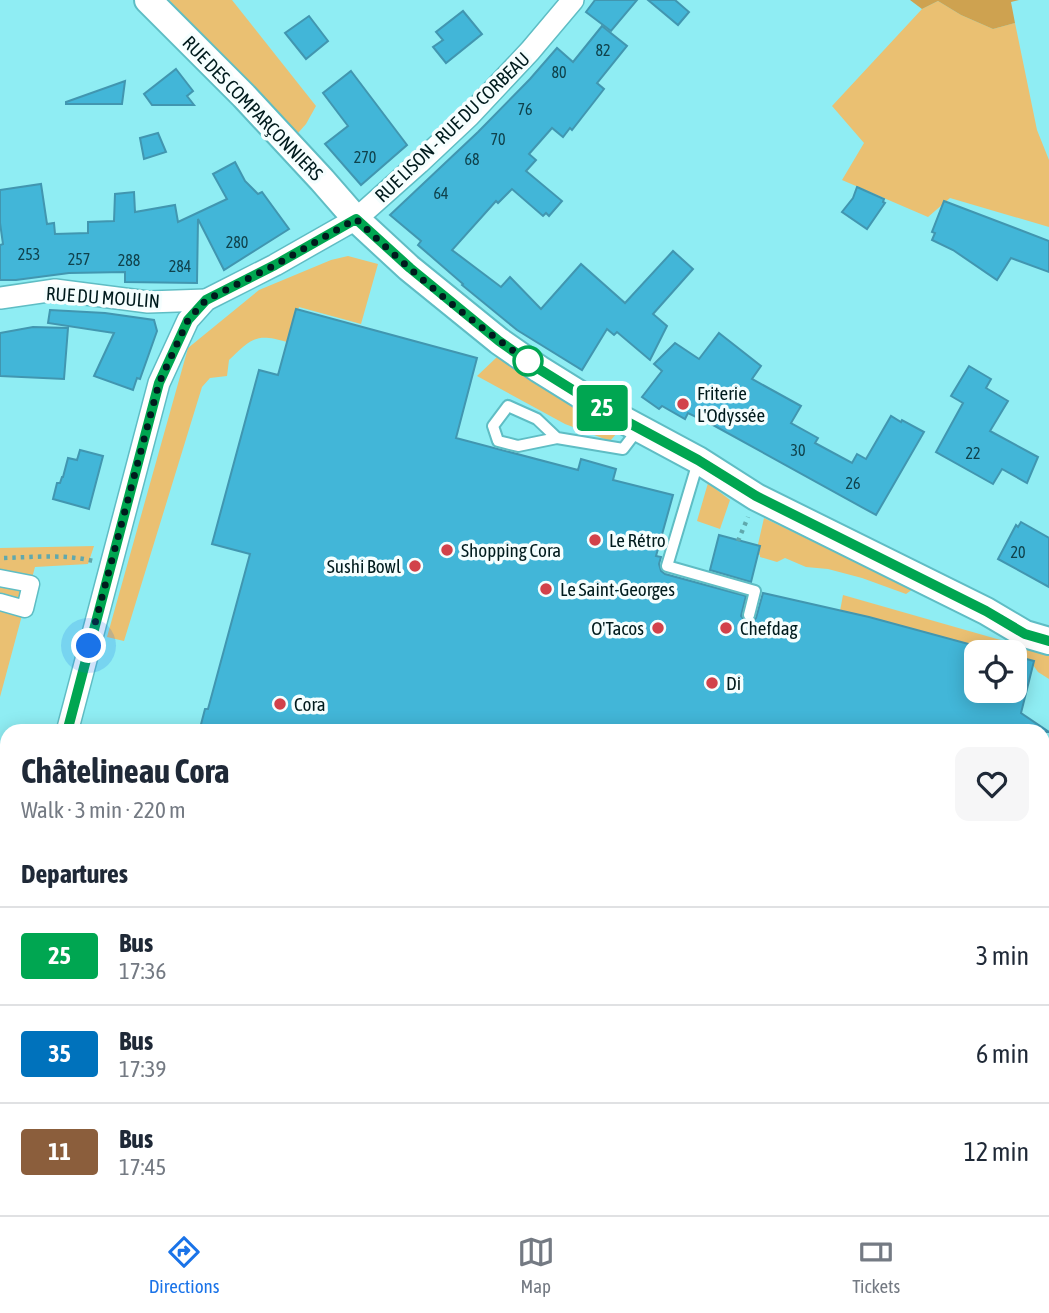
<!DOCTYPE html>
<html lang="en">
<head>
<meta charset="utf-8">
<style>
  :root { --surface:#fff; --page:#f6f6f7; --text:#1f2937; --muted:#747a83; --line:#e0e1e3; --accent:#1a73e8 }
  body { margin:0; font-family:"Asap Condensed",sans-serif; background:var(--page); color:var(--text); height:100vh; display:flex; flex-direction:column; font-size:26px; white-space:nowrap }
  * { box-sizing:border-box; margin:0 }
  p { font-size:23px; color:var(--muted) }
  .icon { flex:none; width:38px; height:38px; fill:none; stroke:currentColor; stroke-width:2; stroke-linecap:round; stroke-linejoin:round }
  .map { position:relative; flex:1; overflow:hidden }
  .sheet { position:absolute; left:0px; top:724px; width:1050px; height:492px; display:flex; flex-direction:column; background:var(--surface); border-radius:21px 21px 0 0; box-shadow:0 4px 18px #0003 }
  .sheet>* { flex:none }
  .badge { padding:0 14px; border-radius:5px; font-size:24px; line-height:46px }
  .fabs { position:absolute; left:964px; top:640px; display:grid; gap:14px }
  .fabs a { display:grid; place-items:center; width:63px; height:63px; border-radius:14px; background:var(--surface); box-shadow:0 4px 18px #0003; font-size:35px }
  .you { position:absolute; width:35px; height:35px; margin:-18px; border:5px solid #fff; border-radius:50%; background:#1a73e8; box-shadow:0 0 0 10px #1a73e833 }
  .map>.badge { position:absolute; translate:-50% -50%; box-shadow:0 0 0 4px #fff }
  h2 { padding:0 21px; font-size:26px; line-height:63px }
  .round { display:grid; place-items:center; flex:none; width:74px; height:74px; border-radius:14px; background:var(--page) }
  .headline { display:flex; align-items:center; justify-content:space-between; height:119px; padding:0 21px }
  h1 { font-size:33px; font-weight:700; line-height:52px }
  ul { padding:0; list-style:none }
  li { display:flex; align-items:center; gap:21px; height:98px; padding:0 21px; border-top:2px solid var(--line) }
  li div { flex:1 }
  li b { display:block; font-size:26px }
  li em { font-style:normal }
  li .badge { min-width:77px; font-weight:700; text-align:center }
  .tab-bar { display:flex; justify-content:space-around; align-items:center; height:98px; border-top:2px solid var(--line); background:var(--surface); font-size:19px; color:var(--muted) }
  .tab-bar a { display:grid; justify-items:center; gap:4px }
  .tab-bar .active { color:var(--accent) }
  .map>svg:first-child { display:block }
  .green { fill:#eac072 }
  .forest { fill:#cea250 }
  .building { fill:#42b6d8; stroke:#4196b0; stroke-width:2 }
  .lines { fill:none; stroke-linecap:round; stroke-linejoin:round }
  .service-casing { stroke:#5fbdc4; stroke-width:14 }
  .pedestrian-casing { stroke:#5fbdc4; stroke-width:19 }
  .minor-casing { stroke:#5fbdc4; stroke-width:24 }
  .tertiary-casing { stroke:#5fbdc4; stroke-width:30 }
  .secondary-casing { stroke:#5fbdc4; stroke-width:33 }
  .path { stroke:#60a8ad; stroke-width:4.5; stroke-dasharray:3.5 5; stroke-linecap:butt }
  .service { stroke:#fff; stroke-width:10 }
  .pedestrian { stroke:#fff; stroke-width:16 }
  .minor { stroke:#fff; stroke-width:21 }
  .tertiary { stroke:#fff; stroke-width:26 }
  .secondary { stroke:#fff; stroke-width:30 }
  .line-casing { stroke:#fff; stroke-width:16 }
  .line { stroke:#00a651; stroke-width:10 }
  .walk { stroke:#001b1d; stroke-width:7; stroke-dasharray:0 12.6 }
  .stop-dot { fill:#fff; stroke:#00a651; stroke-width:3.5 }
  .poi-dot { fill:#d2424b; stroke:#f5fefe; stroke-width:2.5 }
  .labels { text-anchor:middle; stroke-width:7; stroke-linejoin:round; paint-order:stroke }
  .number-label { font-size:16px; fill:#10424c }
  .street-label { font-size:19px; fill:#001b1d; stroke:#f5fefe }
  .poi-label { font-size:19px; fill:#001b1d; stroke:#f5fefe; text-anchor:start }
</style>
</head>
<body>
<div class="map">
<svg width="1049" height="1215" viewBox="0 0 1049 1215">
  <rect width="100%" height="100%" fill="#8fedf3"/>
  <g class="green">
    <polygon points="169,0 232,0 316,106 306,124 298,133 270,109"/>
    <polygon points="938,1 961,15 993,29 1015,23 1037,130 1049,160 1049,227 950,198 928,217 842,180 864,143 832,106 922,9"/>
    <path d="M 348,256 L 378,264 L 361,324 L 299,307 L 287,342 C 256,333 252,338 229,360 L 227,376 L 210,378 L 202,387 L 124,641 L 107,637 L 188,348 L 259,290 L 331,260 Z"/>
    <polygon points="497,357 617,433 610,441 565,424 477,376"/>
    <polygon points="708,483 730,500 720,529 697,521"/>
    <polygon points="764,518 913,589 906,594 862,578 828,569 806,567 785,558 777,562 760,557 760,555 756,553"/>
    <polygon points="94,546 88,564 35,567 0,697 0,548"/>
    <polygon points="843,595 997,639 1049,652 1049,679 1038,672 1033,665 1034,661 1015,656 1015,653 1002,653 840,611"/>
  </g>
  <g class="forest">
    <polygon points="910,0 1019,0 1011,2 1015,23 993,29 961,15 938,1 922,9"/>
    <polygon points="1049,1070 1049,1215 955,1215 960,1209 1043,1209 1043,1079"/>
  </g>
  <g class="building">
    <polygon points="595,0 637,0 611,31 586,12"/>
    <polygon points="648,0 675,0 689,12 678,25"/>
    <polygon points="463,11 482,34 446,63 433,47 443,40 436,32"/>
    <polygon points="309,16 328,41 306,59 285,33"/>
    <polygon points="602,26 627,46 597,83 604,89 572,130 570,128 563,137 552,128 529,154 536,160 526,171 562,201 549,216 546,213 543,216 512,189 498,203 496,201 452,250 501,287 510,277 541,309 581,264 625,303 673,251 693,269 653,314 667,326 650,360 617,332 614,335 607,329 582,370 517,330 462,285 463,284 418,245 421,241 390,215 478,132 530,79 557,48 573,62"/>
    <polygon points="176,69 193,91 187,96 194,105 152,105 144,94"/>
    <polygon points="351,71 407,145 361,185 325,144 348,126 323,93"/>
    <polygon points="125,81 122,104 66,104 66,102"/>
    <polygon points="158,133 166,152 144,159 140,138"/>
    <polygon points="235,162 245,181 258,194 262,192 289,229 224,270 198,219 197,283 125,282 125,272 69,273 16,280 0,280 0,245 3,244 0,223 0,190 41,184 47,224 54,223 55,234 88,233 88,222 114,221 115,194 134,192 135,212 175,205 178,222 227,199 213,174"/>
    <polygon points="857,187 884,199 883,202 885,203 867,229 842,212 853,198"/>
    <polygon points="944,201 1049,241 1049,272 1011,258 997,280 953,250 932,240 935,233 932,232"/>
    <polygon points="296,309 477,358 456,438 578,470 581,459 616,469 613,480 673,495 656,556 661,557 659,564 661,571 665,574 746,596 741,616 746,622 752,622 756,618 763,593 869,617 976,646 976,691 1015,691 1015,656 1034,661 1021,713 1049,732 199,732 205,709 208,709 250,554 212,544 259,370 278,375"/>
    <polygon points="50,310 105,313 154,320 157,331 140,379 137,378 133,390 94,376 114,333 48,323"/>
    <polygon points="33,327 68,328 64,379 0,376 0,333"/>
    <polygon points="719,333 761,366 752,379 801,406 791,423 818,438 815,443 852,463 857,454 866,459 891,416 901,422 902,420 924,432 876,515 713,425 688,413 685,419 662,406 659,409 642,397 662,371 654,364 675,343 699,359"/>
    <polygon points="969,366 991,379 986,388 1008,401 990,431 1038,457 1027,483 1002,469 993,484 936,452 963,403 951,396"/>
    <polygon points="80,450 103,456 89,509 53,499 57,483 60,483 62,477 63,477 68,458 77,460"/>
    <polygon points="1021,522 1049,538 1049,587 998,559 1016,525 1018,527"/>
    <polygon points="719,535 760,546 751,582 710,570"/>
  </g>
  <g class="lines">
    <g class="service-casing">
      <g id="service">
        <polyline points="557,438 518,446 498,441 493,426 508,406 537,419 557,438 623,449 639,428"/>
        <polyline points="698,462 667,566 755,591 749,615"/>
      </g>
    </g>
    <g class="pedestrian-casing">
      <polyline id="pedestrian" points="0,578 31,584 25,609 0,602"/>
    </g>
    <g class="minor-casing">
      <g id="minor">
        <polyline points="0,298 55,290 148,302 206,300"/>
        <polyline points="67,732 159,383 188,320 206,300 275,265 356,219 419,163 469,116 530,51 573,0"/>
        <polyline points="0,810 7,807"/>
      </g>
    </g>
    <g class="tertiary-casing">
      <polyline id="tertiary" points="148,0 244,96 322,180 356,219 409,268 499,341 539,369 605,410 698,460 756,497 986,611 1025,634 1049,641"/>
    </g>
    <g class="secondary-casing">
      <g id="secondary">
        <polyline points="1043,1011 1049,1001"/>
        <polyline points="1043,1051 1049,1041"/>
        <polyline points="911,1215 915,1209"/>
        <polyline points="936,1215 940,1209"/>
      </g>
    </g>
    <g class="path">
      <polyline points="738,541 748,517"/>
      <path d="M 4,558 C 33,557 65,554 93,561"/>
    </g>
    <use href="#service" class="service"/>
    <use href="#pedestrian" class="pedestrian"/>
    <use href="#minor" class="minor"/>
    <use href="#tertiary" class="tertiary"/>
    <use href="#secondary" class="secondary"/>
  </g>
  <g class="lines">
    <g class="line-casing">
      <polyline id="line" points="67,732 159,383 188,320 206,300 275,265 356,219 410,268 499,341 539,369 605,410 698,460 756,496 986,611 1025,634 1049,641"/>
    </g>
    <use href="#line" class="line"/>
    <path class="walk" d="M 89,646 L 159,383 L 188,320 L 206,300 L 275,265 L 356,219 C 409,270 467,319 528,361"/>
  </g>
  <circle class="stop-dot" cx="528" cy="361" r="14"/>
  <g class="poi-dot">
    <circle cx="683" cy="404" r="7"/>
    <circle cx="595" cy="540" r="7"/>
    <circle cx="447" cy="550" r="7"/>
    <circle cx="415" cy="566" r="7"/>
    <circle cx="546" cy="589" r="7"/>
    <circle cx="658" cy="628" r="7"/>
    <circle cx="726" cy="628" r="7"/>
    <circle cx="712" cy="683" r="7"/>
    <circle cx="280" cy="704" r="7"/>
  </g>
  <g class="labels">
    <g class="number-label">
      <text x="603" y="56">82</text>
      <text x="559" y="78">80</text>
      <text x="525" y="115">76</text>
      <text x="498" y="145">70</text>
      <text x="365" y="163">270</text>
      <text x="472" y="165">68</text>
      <text x="441" y="199">64</text>
      <text x="237" y="248">280</text>
      <text x="29" y="260">253</text>
      <text x="79" y="265">257</text>
      <text x="129" y="266">288</text>
      <text x="180" y="272">284</text>
      <text x="798" y="456">30</text>
      <text x="973" y="459">22</text>
      <text x="853" y="489">26</text>
      <text x="1018" y="558">20</text>
    </g>
    <g class="street-label">
      <text transform="translate(253 108) rotate(46)" y="7">RUE DES COMPARÇONNIERS</text>
      <text transform="translate(452 127) rotate(-44)" y="7">RUE LISON - RUE DU CORBEAU</text>
      <text transform="translate(103 297) rotate(4)" y="7">RUE DU MOULIN</text>
    </g>
    <g class="poi-label">
      <text x="697" y="400">Friterie<tspan x="697" dy="22">L'Odyssée</tspan></text>
      <text x="609" y="547">Le Rétro</text>
      <text x="461" y="557">Shopping Cora</text>
      <text x="401" y="573" text-anchor="end">Sushi Bowl</text>
      <text x="560" y="596">Le Saint-Georges</text>
      <text x="644" y="635" text-anchor="end">O'Tacos</text>
      <text x="740" y="635">Chefdag</text>
      <text x="726" y="690">Di</text>
      <text x="294" y="711">Cora</text>
    </g>
  </g>
</svg>
<div class="fabs">
<a><svg class="icon" aria-label="locate" viewBox="0 0 24 24"><circle cx="12" cy="12" r="6"/><path d="M12 2v4M12 18v4M2 12h4M18 12h4"/></svg></a>
</div>
<div class="you" style="left:89px;top:646px"></div>
<b class="badge" style="left:602px;top:408px;background:#00a651;color:#fff">25</b>
<section class="sheet">
<div class="headline"><div><h1>Châtelineau Cora</h1><p>Walk · 3 min · 220 m</p></div><a class="round"><svg class="icon" aria-label="heart" viewBox="0 0 24 24"><path d="M12 20l-8-8c-3-5 5-10 8-4 3-6 11-1 8 4z"/></svg></a></div>
<h2>Departures</h2>
<ul>
<li><span class="badge" style="background:#00a651;color:#fff">25</span><div><b>Bus</b><p>17:36</p></div><em>3 min</em></li>
<li><span class="badge" style="background:#0072bc;color:#fff">35</span><div><b>Bus</b><p>17:39</p></div><em>6 min</em></li>
<li><span class="badge" style="background:#8b5e3c;color:#fff">11</span><div><b>Bus</b><p>17:45</p></div><em>12 min</em></li>
</ul>
</section>
</div>
<nav class="tab-bar">
<a class="active"><svg class="icon" aria-label="directions" viewBox="0 0 24 24"><path d="M12 3l9 9-9 9-9-9zM9 14v-3h6M13 9l2 2-2 2"/></svg>Directions</a>
<a><svg class="icon" aria-label="map" viewBox="0 0 24 24"><path d="M3 6l6-2 6 2 6-2v14l-6 2-6-2-6 2zM9 4v14M15 6v14"/></svg>Map</a>
<a><svg class="icon" aria-label="tickets" viewBox="0 0 24 24"><path d="M3 7h18v10H3zM15 7v10"/></svg>Tickets</a>
</nav>
</body>
</html>
